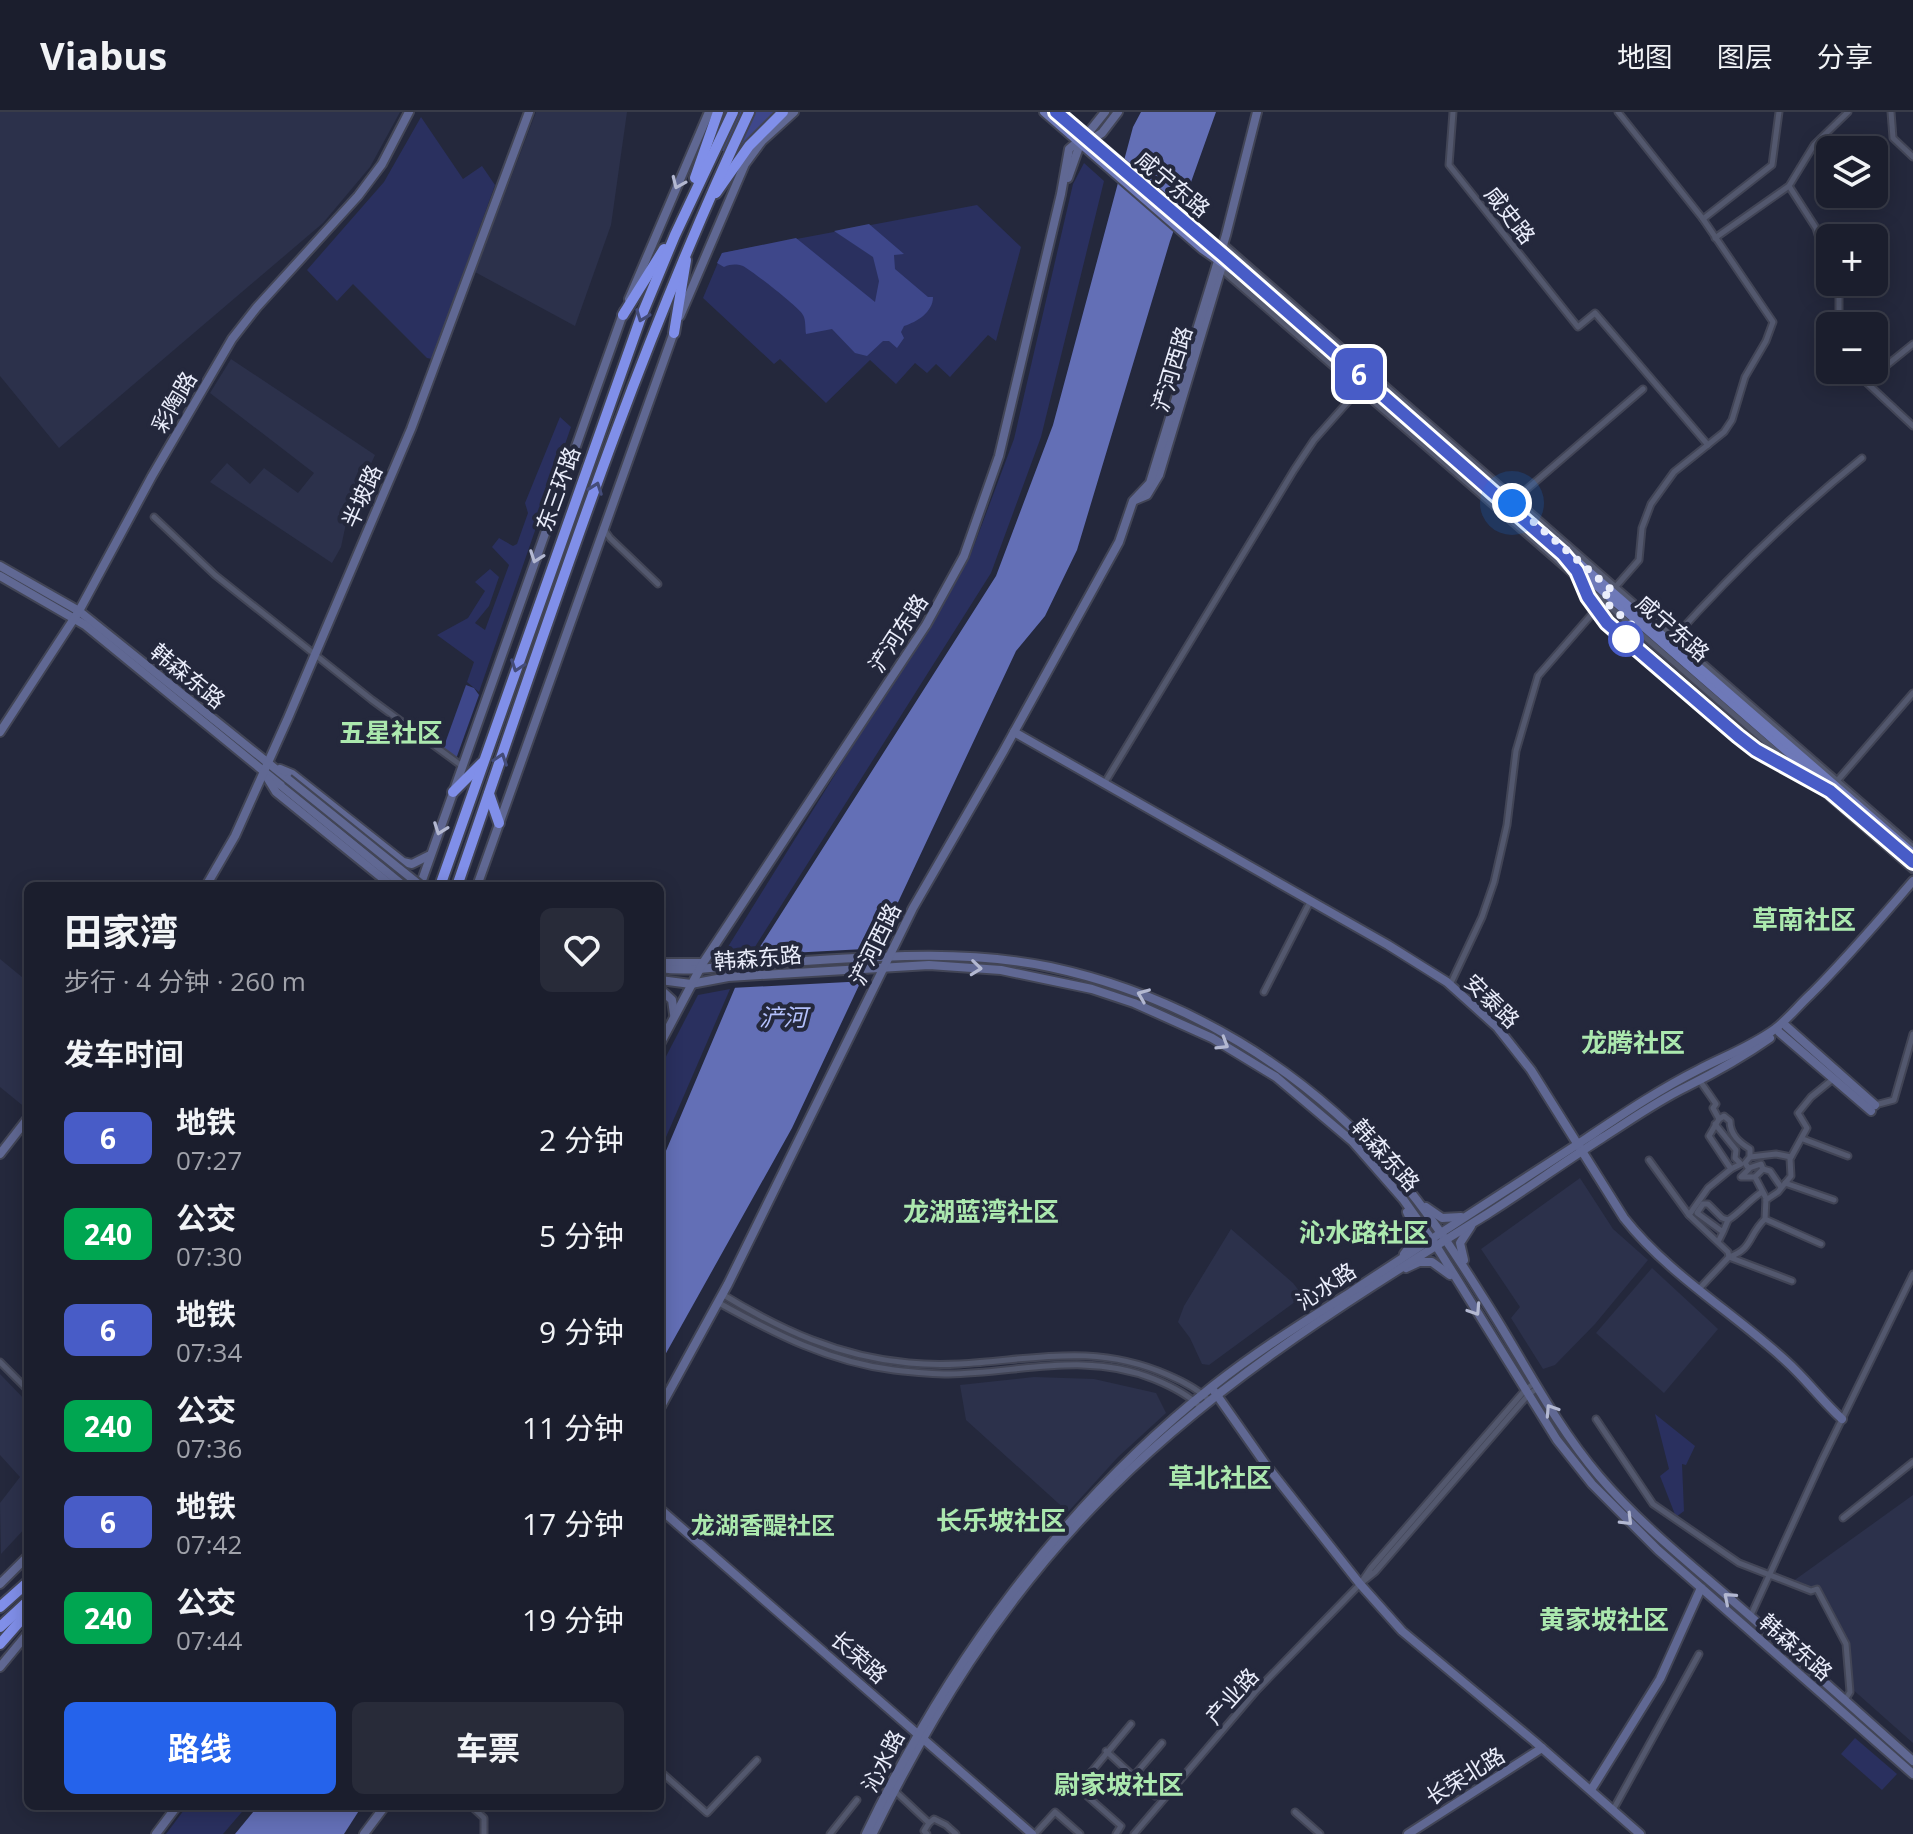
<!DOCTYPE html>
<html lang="zh">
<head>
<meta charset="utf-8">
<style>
  :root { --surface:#1b1e2d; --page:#282b39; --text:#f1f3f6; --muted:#a0a2aa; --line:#393c49; --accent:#2563eb }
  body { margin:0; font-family:"Open Sans","Noto Sans SC",sans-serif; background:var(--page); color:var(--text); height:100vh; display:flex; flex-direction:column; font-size:30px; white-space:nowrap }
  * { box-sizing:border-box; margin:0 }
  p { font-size:26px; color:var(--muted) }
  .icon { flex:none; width:44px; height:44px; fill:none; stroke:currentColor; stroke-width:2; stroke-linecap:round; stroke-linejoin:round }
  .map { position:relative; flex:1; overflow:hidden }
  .drawer { position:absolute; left:24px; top:770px; width:640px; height:928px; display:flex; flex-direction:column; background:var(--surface); border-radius:12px; box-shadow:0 4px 20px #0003,0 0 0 2px var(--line) }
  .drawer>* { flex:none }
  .badge { padding:0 16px; border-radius:12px; font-size:28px; line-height:52px }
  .tools { position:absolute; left:1816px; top:24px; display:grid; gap:16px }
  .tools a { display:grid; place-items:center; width:72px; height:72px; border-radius:12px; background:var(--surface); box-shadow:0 4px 20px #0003,0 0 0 2px var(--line); font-size:40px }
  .you { position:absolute; width:40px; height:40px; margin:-20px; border:6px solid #fff; border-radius:50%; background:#1a73e8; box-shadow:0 0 0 12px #1a73e833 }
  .map>.badge { position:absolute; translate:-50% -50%; box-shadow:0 0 0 4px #fff }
  h2 { padding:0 40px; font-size:30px; line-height:72px }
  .round { display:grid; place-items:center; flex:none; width:84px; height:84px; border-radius:12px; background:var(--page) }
  .head { display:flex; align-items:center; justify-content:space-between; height:136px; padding:0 40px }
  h1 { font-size:38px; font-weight:700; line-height:60px }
  .action { display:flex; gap:16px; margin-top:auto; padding:16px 40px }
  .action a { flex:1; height:92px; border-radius:12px; background:var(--accent); color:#fff; font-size:32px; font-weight:700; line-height:92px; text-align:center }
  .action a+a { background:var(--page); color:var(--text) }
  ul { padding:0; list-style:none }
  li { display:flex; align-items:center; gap:24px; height:96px; padding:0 40px }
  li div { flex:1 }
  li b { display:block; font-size:30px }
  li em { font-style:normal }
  li .badge { min-width:88px; font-weight:700; text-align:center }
  header { display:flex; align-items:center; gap:48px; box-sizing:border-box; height:112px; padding:0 40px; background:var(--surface); border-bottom:2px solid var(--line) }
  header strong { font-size:38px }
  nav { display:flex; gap:44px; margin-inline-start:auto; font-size:28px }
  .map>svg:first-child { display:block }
  .built { fill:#2c314b }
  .green { fill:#2a305f }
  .forest { fill:#3e478a }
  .water { fill:#636fb6 }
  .pier { fill:#24283c }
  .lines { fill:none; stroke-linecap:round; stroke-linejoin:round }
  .street-casing { stroke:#424556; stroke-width:9 }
  .secondary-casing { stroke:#424556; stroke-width:12 }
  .primary-casing { stroke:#424556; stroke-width:12 }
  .highway-casing { stroke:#424556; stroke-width:14 }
  .street { stroke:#53586e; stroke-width:5 }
  .secondary { stroke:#606893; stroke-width:8 }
  .primary { stroke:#6e79b8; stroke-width:8 }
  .highway { stroke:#808fe9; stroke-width:10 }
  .secondary-bridge-casing { stroke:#424556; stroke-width:12; stroke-linecap:butt }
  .secondary-bridge { stroke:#606893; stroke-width:8 }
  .oneway { stroke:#b3b8d1 }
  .oneway2 { stroke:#444c79 }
  .line-casing { stroke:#fff; stroke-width:18 }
  .line { stroke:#485cc7; stroke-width:12 }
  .walk { stroke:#eaedfb; stroke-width:8; stroke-dasharray:0 14.4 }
  .stop-dot { fill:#fff; stroke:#485cc7; stroke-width:4 }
  .labels { text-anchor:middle; stroke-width:8; stroke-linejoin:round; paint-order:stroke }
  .street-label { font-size:22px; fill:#eaedfb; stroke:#24283c }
  .water-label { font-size:24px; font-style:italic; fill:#b4c1fc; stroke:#24283c }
  .neighbourhood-label { font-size:24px; font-weight:bold; fill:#abe8ae; stroke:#24283c }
  .quarter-label { font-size:26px; font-weight:bold; fill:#abe8ae; stroke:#24283c }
</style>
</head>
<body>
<header>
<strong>Viabus</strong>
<nav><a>地图</a><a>图层</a><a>分享</a></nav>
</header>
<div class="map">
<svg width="1913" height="1722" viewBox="0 0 1913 1722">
  <rect width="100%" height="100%" fill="#24283c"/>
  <g class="built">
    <polygon points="0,0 400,0 370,55 323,111 59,336 0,264"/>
    <polygon points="536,0 627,0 611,113 575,214 475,160"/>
    <polygon points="231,247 375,343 348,402 341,435 332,451 210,370 227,351 250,372 264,356 298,381 314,361 210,281"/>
    <polygon points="0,847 28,870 27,997 0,975"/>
    <polygon points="1580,1066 1613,1117 1648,1148 1595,1212 1555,1253 1543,1257 1511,1206 1520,1195 1481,1137"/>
    <polygon points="1231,1117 1293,1171 1303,1184 1209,1253 1202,1252 1190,1226 1178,1210 1184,1194"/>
    <polygon points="1652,1156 1718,1217 1664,1281 1596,1221"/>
    <polygon points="0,1262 28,1291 28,1413 1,1442 0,1391 20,1365 0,1343"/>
    <polygon points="1034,1265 1094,1267 1156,1281 1166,1301 1118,1345 1068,1400 966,1308 960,1273"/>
    <polygon points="1913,1383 1913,1631 1850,1575 1846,1532 1817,1478 1792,1470"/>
  </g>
  <g class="green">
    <polygon points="421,5 463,67 482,54 495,73 432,247 427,246 353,172 337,189 307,158 384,70"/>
    <polygon points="1084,51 1104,69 1041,325 991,461 753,838 726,838 969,447 1014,327 1073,72"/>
    <polygon points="977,93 1021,135 996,229 988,223 950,265 936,252 927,261 915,251 896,272 870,248 826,291 780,247 774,252 703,186 722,141"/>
    <polygon points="560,305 571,315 479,580 467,570 474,550 437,523 468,506 485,479 475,470 490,457 499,465 489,494 475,511 485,518 509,453 492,435 499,426 513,434 517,432 528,401 525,391"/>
    <polygon points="730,877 660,1039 660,956 698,883"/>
    <polygon points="1655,1302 1695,1334 1686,1353 1682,1352 1684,1399 1676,1405 1660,1364 1669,1357"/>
    <polygon points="1855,1626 1897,1662 1882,1678 1841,1642"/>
    <polygon points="187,1694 247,1694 223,1722 166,1722"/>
  </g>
  <g class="forest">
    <polygon points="722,0 777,0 734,44 710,33"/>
    <path d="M 869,112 L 904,142 L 894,143 L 895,157 L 928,185 L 933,185 C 933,200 917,210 904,214 L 901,220 L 904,226 L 897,236 L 889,229 L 883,229 L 867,244 L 855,241 L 832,217 L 806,222 C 805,216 806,208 803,203 C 800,196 751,158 743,154 C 736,152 731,152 724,155 L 717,151 L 722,141 L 796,126 L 875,190 L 879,169 L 873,145 L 834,119 Z"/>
    <polygon points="466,573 474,576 479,583 456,647 443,637"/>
  </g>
  <g class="water">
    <polygon points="1141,0 1216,0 1170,129 1077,438 1045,504 1016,539 792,1016 660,1252 660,1053 737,871 996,464 1053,313 1133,15"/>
    <polygon points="258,1694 362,1694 344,1722 235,1722"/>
  </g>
  <polygon class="pier" points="883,836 867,869 731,876 751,843"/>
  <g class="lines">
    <g class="street-casing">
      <g id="street">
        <polyline points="1453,0 1449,53 1578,215 1595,201 1708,333"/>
        <polyline points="1891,0 1893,26 1913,45"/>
        <polyline points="1789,74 1816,116 1830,162"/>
        <polyline points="1703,107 1772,53 1779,0"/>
        <polyline points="1715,126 1789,74 1814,33 1848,0"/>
        <polyline points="1221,138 1226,134 1913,735"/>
        <polyline points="1222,158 1913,758"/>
        <polyline points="1834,170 1839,183 1839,214"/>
        <polyline points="1853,258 1913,314"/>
        <polyline points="1866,270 1913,232"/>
        <polyline points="1512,390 1643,277"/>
        <polyline points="154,405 215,463 372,588 462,654"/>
        <polyline points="603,416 610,426 658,472"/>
        <path d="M 1672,528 C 1731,462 1793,402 1862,346"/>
        <polyline points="1837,669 1913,581"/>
        <polyline points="1104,672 1294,358 1314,328 1361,275"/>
        <polyline points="1450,873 1482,805 1494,770 1507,713 1516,639 1538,564 1639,448 1642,416 1651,392 1674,360 1724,320 1732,308 1745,265 1766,229 1773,210 1703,107 1618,0"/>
        <polyline points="1264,880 1310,790"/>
        <polyline points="1875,993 1894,988 1913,922"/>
        <path d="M 1719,1007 L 1724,1004 L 1730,1009 C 1730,1023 1740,1031 1750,1037 L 1750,1045 L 1745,1051 L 1749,1057 L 1741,1065 L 1755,1065 L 1766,1086 L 1765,1107 C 1748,1123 1753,1137 1729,1145 L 1792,1169"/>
        <polyline points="1715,1012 1736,1038 1735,1046 1741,1052 1731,1057"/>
        <polyline points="1803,1027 1848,1044"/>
        <polyline points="1750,1045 1776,1042 1791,1045"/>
        <polyline points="1649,1048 1689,1103"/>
        <polyline points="1749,1056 1761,1052 1763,1057 1755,1065"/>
        <polyline points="1763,1057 1770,1059 1781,1075"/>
        <polyline points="1785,1071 1834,1088"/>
        <polyline points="1766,1088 1778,1080 1791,1064 1790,1047 1807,1016 1798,1001 1811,985 1833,967"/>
        <polyline points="1765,1107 1821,1132"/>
        <path d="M 1728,1108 C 1741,1100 1749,1088 1762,1080"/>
        <polyline points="1718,1130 1723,1120 1697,1101 1703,1092 1708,1092 1722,1106 1728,1108 1723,1120"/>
        <polyline points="1698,1178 1729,1145 1728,1140 1689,1103 1708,1076 1731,1057 1709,1024 1719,1007 1713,996 1716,992 1700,969"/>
        <path d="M 722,1182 C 781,1218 840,1245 909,1251 C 1002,1260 1075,1222 1168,1263 C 1182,1269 1198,1277 1209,1288"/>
        <path d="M 719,1191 C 775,1222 829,1250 894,1258 C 912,1260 931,1262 949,1262 C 1019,1261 1085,1239 1154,1267 C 1171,1274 1188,1282 1200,1295"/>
        <polyline points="0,1250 28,1278"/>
        <polyline points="1535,1271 1526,1277 1371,1456 1360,1472 1375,1460 1529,1282 1538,1276"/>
        <polyline points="1596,1307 1653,1392 1739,1451 1811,1479 1817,1477 1846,1532 1850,1580 1845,1588"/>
        <polyline points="1843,1406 1913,1350"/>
        <polyline points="1751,1503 1822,1348 1913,1162"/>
        <polyline points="1106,1639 1155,1684"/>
        <polyline points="660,1659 707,1701 757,1648"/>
        <polyline points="1133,1665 1162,1631"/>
        <polyline points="895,1679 929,1711 924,1719 927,1722"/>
        <polyline points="471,1694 484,1706 484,1722"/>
        <polyline points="1613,1698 1699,1542"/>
        <polyline points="1295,1700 1320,1722"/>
        <polyline points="929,1711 934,1707 946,1713 956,1722"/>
        <polyline points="830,1722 857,1688"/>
        <polyline points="1035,1722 1055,1700 1080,1722"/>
        <polyline points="1116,1722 1121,1714 1078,1676 1131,1612"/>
        <polyline points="1134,1722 1257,1578 1360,1472"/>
      </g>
    </g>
    <g class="secondary-casing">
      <g id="secondary">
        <polyline points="1068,66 1079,35 1102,21 1118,0"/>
        <polyline points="629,187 709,0"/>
        <polyline points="680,204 745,52 762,29 794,0"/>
        <polyline points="1135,388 1147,383 1159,363 1224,147"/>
        <polyline points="0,454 79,499 288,667"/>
        <polyline points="0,464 85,513 404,774"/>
        <polyline points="0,620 79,499 152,364 232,227 257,195 358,84 382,52 409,0"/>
        <path d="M 1014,620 L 1388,833 L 1447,870 L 1497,915 L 1531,958 L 1624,1106 C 1669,1163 1733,1200 1786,1249 C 1806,1267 1822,1289 1842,1307"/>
        <polyline points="280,657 292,662 403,750 412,752 428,744"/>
        <polyline points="268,667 276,680 392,774"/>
        <polyline points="206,774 235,724 288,606 411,317 529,0"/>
        <polyline points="420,774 624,199"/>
        <polyline points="477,774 675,217"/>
        <polyline points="660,851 703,851"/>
        <path d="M 660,856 C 692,861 724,853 755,852 C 854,847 953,835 1050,855 C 1185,884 1304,957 1394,1060 C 1427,1098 1455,1141 1482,1184 C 1521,1244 1553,1310 1599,1364 C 1639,1411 1688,1450 1734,1490 C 1794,1542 1853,1596 1913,1649"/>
        <polyline points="660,868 691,872 728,865 929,853 1001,858 1092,877 1134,891 1212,926 1276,965 1353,1030 1403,1087 1435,1132 1557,1328 1592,1372 1658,1438 1913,1662"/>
        <polyline points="660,877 672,888 674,902"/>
        <polyline points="1786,914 1875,993"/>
        <polyline points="1779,920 1871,999"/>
        <polyline points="660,932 703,851 926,513 964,444 999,344 1061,82 1069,37 1089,20 1105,0"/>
        <polyline points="0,1042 28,1006"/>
        <polyline points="1426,1095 1442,1106 1461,1105"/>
        <path d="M 1404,1142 C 1416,1128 1415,1116 1407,1100"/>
        <polyline points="1464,1148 1460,1131 1471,1114"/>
        <polyline points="1406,1156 1419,1150 1432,1150 1450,1163"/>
        <polyline points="1214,1279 1266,1353 1360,1472 1402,1519 1534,1629 1640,1722"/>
        <polyline points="660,1296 728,1172 913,796 1003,640 1119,430 1133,389 1150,371 1226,123 1257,0"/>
        <polyline points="660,1397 1032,1722"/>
        <polyline points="0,1472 28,1444"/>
        <polyline points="0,1555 28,1521"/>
        <polyline points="1591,1678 1660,1567 1701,1476"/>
        <path d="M 873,1721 C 932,1601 998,1495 1091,1397 C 1206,1275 1349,1188 1489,1101 C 1527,1077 1564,1050 1602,1026 C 1629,1009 1657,989 1686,975 C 1716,960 1743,945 1770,926"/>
        <polyline points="156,1722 177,1694"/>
        <polyline points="364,1722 385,1694"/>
        <path d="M 866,1722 C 948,1550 1063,1393 1213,1274 C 1257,1239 1304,1210 1351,1180 C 1429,1128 1509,1077 1587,1026 C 1623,1002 1660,977 1698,958 C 1725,944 1750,935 1775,917 C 1788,907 1799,893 1811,882 C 1847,846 1880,807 1913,769"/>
        <polyline points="1408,1722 1542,1636"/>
      </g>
    </g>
    <g class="primary-casing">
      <g id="primary">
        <polyline points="1044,0 1202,137 1238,162 1913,749"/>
        <polyline points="1060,0 1165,88 1220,139 1913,741"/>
      </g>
    </g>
    <g class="highway-casing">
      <g id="highway">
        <polyline points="695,66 718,0"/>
        <polyline points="716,81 749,34 783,0"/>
        <polyline points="623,203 664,137"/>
        <polyline points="674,221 686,148"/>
        <polyline points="453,680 482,651"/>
        <polyline points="489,682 499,711"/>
        <polyline points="440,774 641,205 675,123 733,0"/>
        <path d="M 457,774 C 547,514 631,250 749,0"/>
        <polyline points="0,1495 28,1470"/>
        <polyline points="0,1515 28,1489"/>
        <polyline points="0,1532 28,1500"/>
      </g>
    </g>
    <use href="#street" class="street"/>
    <use href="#secondary" class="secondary"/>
    <use href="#primary" class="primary"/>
    <use href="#highway" class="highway"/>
    <g class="secondary-bridge-casing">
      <polyline id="secondary-bridge" points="288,667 421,774"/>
    </g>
    <use href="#secondary-bridge" class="secondary-bridge"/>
  </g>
  <defs><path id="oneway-chevron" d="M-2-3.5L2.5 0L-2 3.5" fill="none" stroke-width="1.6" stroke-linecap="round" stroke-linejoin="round" transform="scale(2)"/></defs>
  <g class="oneway">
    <use href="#oneway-chevron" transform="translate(678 71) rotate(114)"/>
    <use href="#oneway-chevron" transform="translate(536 445) rotate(110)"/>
    <use href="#oneway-chevron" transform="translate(440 717) rotate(110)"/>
    <use href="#oneway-chevron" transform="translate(976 856) rotate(6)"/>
    <use href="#oneway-chevron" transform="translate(1143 883) rotate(-158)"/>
    <use href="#oneway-chevron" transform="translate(1223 932) rotate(31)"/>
    <use href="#oneway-chevron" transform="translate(1475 1198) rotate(57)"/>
    <use href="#oneway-chevron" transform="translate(1551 1298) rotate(-123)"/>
    <use href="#oneway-chevron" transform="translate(1627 1408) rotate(45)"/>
    <use href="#oneway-chevron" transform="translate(1729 1486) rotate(-139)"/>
  </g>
  <g class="oneway2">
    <use href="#oneway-chevron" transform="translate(642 204) rotate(111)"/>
    <use href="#oneway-chevron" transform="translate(596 376) rotate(-70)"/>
    <use href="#oneway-chevron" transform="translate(517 554) rotate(109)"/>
    <use href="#oneway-chevron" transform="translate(501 647) rotate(-71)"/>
  </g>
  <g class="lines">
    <g class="line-casing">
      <polyline id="line" points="1056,0 1223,143 1563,442 1577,459 1588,485 1607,511 1738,624 1756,638 1830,679 1913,750"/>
    </g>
    <use href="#line" class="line"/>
    <polyline class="walk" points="1512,391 1614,480 1607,482 1603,488 1635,516 1626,527"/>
  </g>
  <circle class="stop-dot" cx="1626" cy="527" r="16"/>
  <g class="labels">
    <g class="street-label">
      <text transform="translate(1173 72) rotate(40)" y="8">咸宁东路</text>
      <text transform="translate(1510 103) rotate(52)" y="8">咸史路</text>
      <text transform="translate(1172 257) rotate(-73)" y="8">浐河西路</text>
      <text transform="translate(174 290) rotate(-60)" y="8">彩陶路</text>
      <text transform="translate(558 377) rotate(-70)" y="8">东三环路</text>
      <text transform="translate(362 384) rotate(-66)" y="8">半坡路</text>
      <text transform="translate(1673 516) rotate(41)" y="8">咸宁东路</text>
      <text transform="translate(898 521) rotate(-57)" y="8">浐河东路</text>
      <text transform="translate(188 564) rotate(39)" y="8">韩森东路</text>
      <text transform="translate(875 832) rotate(-64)" y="8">浐河西路</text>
      <text transform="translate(758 846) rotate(-5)" y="8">韩森东路</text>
      <text transform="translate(1492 889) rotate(44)" y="8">安泰路</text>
      <text transform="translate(1386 1043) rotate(48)" y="8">韩森东路</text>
      <text transform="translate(1326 1174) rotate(-33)" y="8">沁水路</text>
      <text transform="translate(1796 1535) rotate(41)" y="8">韩森东路</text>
      <text transform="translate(859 1545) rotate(41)" y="8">长荣路</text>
      <text transform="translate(1232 1584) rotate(-48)" y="8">产业路</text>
      <text transform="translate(883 1649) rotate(-63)" y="8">沁水路</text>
      <text transform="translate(1465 1664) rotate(-32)" y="8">长荣北路</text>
    </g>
    <g class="water-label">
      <text x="783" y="914">浐河</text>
    </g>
    <g class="neighbourhood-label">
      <text x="763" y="1422">龙湖香醍社区</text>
    </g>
    <g class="quarter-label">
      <text x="391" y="630">五星社区</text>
      <text x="1804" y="817">草南社区</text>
      <text x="1633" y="940">龙腾社区</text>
      <text x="981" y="1109">龙湖蓝湾社区</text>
      <text x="1364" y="1130">沁水路社区</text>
      <text x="1220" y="1375">草北社区</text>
      <text x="1001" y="1418">长乐坡社区</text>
      <text x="1604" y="1517">黄家坡社区</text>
      <text x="1119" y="1682">尉家坡社区</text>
    </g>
  </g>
</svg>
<div class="tools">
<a><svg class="icon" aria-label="layers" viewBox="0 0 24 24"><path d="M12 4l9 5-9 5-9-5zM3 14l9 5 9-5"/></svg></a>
<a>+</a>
<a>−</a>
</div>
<div class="you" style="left:1512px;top:391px"></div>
<b class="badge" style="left:1359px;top:262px;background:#485cc7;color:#fff">6</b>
<section class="drawer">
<div class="head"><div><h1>田家湾</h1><p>步行 · 4 分钟 · 260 m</p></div><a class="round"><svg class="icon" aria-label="heart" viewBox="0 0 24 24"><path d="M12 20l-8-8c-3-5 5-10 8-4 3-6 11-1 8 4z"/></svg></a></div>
<h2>发车时间</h2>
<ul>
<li><span class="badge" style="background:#485cc7;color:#fff">6</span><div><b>地铁</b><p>07:27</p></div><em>2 分钟</em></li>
<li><span class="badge" style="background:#00a651;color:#fff">240</span><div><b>公交</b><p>07:30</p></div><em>5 分钟</em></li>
<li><span class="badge" style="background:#485cc7;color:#fff">6</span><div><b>地铁</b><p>07:34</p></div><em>9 分钟</em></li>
<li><span class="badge" style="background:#00a651;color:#fff">240</span><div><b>公交</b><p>07:36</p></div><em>11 分钟</em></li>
<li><span class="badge" style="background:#485cc7;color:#fff">6</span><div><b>地铁</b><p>07:42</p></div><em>17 分钟</em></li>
<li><span class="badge" style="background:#00a651;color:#fff">240</span><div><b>公交</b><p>07:44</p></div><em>19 分钟</em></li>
</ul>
<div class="action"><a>路线</a><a>车票</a></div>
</section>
</div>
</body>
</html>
